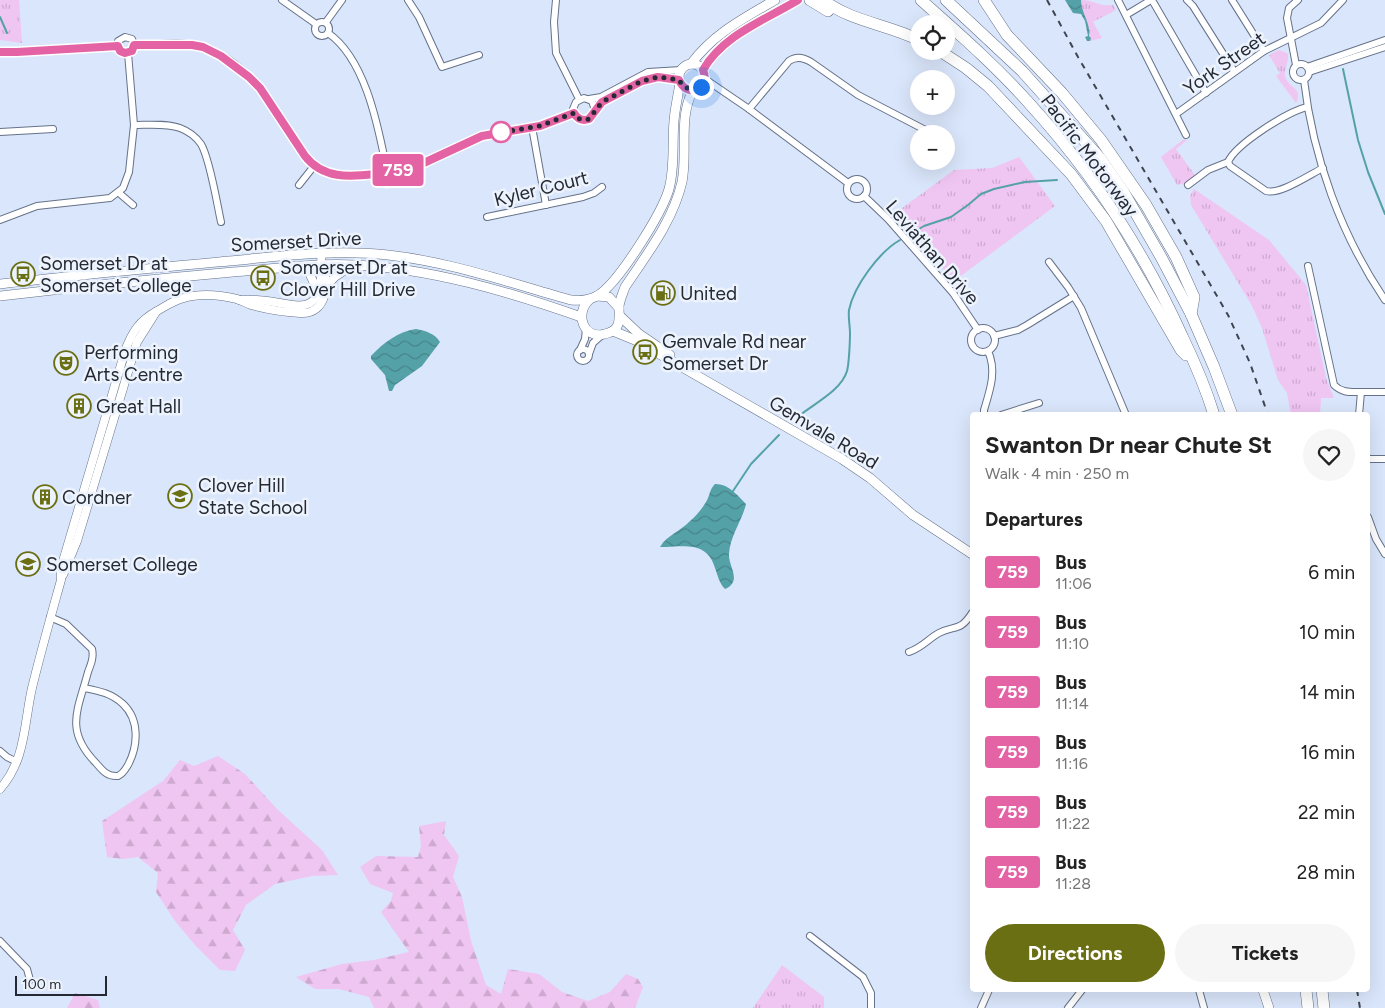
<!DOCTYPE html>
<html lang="en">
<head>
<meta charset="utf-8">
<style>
  :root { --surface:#fff; --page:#f6f6f6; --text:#222; --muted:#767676; --accent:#6b6f13 }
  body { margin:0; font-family:Figtree,sans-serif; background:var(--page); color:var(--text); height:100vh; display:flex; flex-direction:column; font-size:19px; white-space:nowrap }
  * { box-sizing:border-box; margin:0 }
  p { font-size:16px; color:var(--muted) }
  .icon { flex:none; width:28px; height:28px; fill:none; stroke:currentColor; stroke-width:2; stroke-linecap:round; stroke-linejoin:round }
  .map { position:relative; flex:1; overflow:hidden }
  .drawer { position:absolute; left:970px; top:412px; width:400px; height:580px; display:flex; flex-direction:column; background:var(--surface); border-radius:5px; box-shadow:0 5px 20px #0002 }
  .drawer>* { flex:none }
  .badge { padding:0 10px; border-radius:4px; font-size:18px; line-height:32px }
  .buttons { position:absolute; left:910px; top:15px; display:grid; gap:10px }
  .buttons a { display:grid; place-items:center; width:45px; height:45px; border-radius:50%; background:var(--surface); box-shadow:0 5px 20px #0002; font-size:25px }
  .scale { position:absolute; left:15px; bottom:12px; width:92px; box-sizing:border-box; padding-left:5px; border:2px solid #242933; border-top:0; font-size:14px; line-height:18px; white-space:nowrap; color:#242933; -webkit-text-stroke:4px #edf3fd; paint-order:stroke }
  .you { position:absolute; width:25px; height:25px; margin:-12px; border:4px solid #fff; border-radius:50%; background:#1a73e8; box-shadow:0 0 0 8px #1a73e833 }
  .map>.badge { position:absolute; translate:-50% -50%; box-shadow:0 0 0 2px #fff }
  h2 { padding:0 15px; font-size:19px; line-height:45px }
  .round { display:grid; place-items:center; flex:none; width:52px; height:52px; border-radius:26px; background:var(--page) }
  .overview { display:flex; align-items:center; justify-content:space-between; height:85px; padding:0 15px }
  h1 { font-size:24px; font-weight:700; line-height:38px }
  .button { display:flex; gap:10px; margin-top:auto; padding:10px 15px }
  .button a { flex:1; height:58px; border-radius:30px; background:var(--accent); color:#fff; font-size:20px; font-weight:700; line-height:58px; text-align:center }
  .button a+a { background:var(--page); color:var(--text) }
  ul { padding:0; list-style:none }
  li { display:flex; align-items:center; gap:15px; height:60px; padding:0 15px }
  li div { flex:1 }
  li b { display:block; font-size:19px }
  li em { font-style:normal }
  li .badge { min-width:55px; font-weight:700; text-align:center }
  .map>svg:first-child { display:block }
  .grass { fill:url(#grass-tufts) }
  .forest { fill:url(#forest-firs) }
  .water { fill:url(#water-waves) }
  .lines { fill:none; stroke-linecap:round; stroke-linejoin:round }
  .stream { stroke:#54a2a8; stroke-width:2 }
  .minor-casing { stroke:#657289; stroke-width:8 }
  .tertiary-casing { stroke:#657289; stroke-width:9 }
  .secondary-casing { stroke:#657289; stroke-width:10 }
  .motorway-casing { stroke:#657289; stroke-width:12 }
  .minor { stroke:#fff; stroke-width:6 }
  .tertiary { stroke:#fff; stroke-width:8 }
  .secondary { stroke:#fff; stroke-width:9 }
  .motorway { stroke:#fff; stroke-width:11 }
  .rail { stroke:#3f4550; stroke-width:2; stroke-dasharray:6 6; stroke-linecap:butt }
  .line-casing { stroke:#fff; stroke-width:11 }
  .line { stroke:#e463a4; stroke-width:8 }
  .walk { stroke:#242933; stroke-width:5; stroke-dasharray:0 9 }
  .stop-dot { fill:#fff; stroke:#e463a4; stroke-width:2.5 }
  .labels { text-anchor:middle; stroke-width:5; stroke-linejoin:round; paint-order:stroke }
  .street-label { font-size:19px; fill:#242933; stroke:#edf3fd }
  .poi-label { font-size:19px; fill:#242933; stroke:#edf3fd; text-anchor:start }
</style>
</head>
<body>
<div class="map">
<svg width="1385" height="1008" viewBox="0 0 1385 1008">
  <defs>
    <pattern id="grass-tufts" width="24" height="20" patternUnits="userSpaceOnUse" patternTransform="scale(1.25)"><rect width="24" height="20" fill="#efc5f2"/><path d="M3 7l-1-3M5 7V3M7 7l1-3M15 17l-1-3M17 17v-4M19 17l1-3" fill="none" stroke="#cda9d0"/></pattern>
    <pattern id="forest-firs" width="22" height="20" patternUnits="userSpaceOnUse" patternTransform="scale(1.25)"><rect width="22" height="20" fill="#efc5f2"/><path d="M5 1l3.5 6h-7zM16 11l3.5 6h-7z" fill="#cda9d0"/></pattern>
    <pattern id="water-waves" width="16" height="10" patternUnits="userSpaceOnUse" patternTransform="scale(1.25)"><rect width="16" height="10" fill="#54a2a8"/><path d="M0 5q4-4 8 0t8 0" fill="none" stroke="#458489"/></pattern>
  </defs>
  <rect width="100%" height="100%" fill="#dae6fb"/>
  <g class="grass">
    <polygon points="0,0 19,0 22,43 0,40"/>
    <path d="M 1081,0 C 1094,0 1100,7 1113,5 L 1116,10 L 1093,22 L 1102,38 L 1090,41 L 1091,38 L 1089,36 C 1089,22 1081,12 1081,0 Z"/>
    <path d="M 1279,50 L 1287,53 L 1288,55 C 1289,64 1282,71 1286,79 C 1291,89 1303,88 1296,103 L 1276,76 L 1280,73 L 1269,55 Z"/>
    <polygon points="1184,139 1186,141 1176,149 1195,175 1186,183 1177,185 1161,157"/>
    <polygon points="1019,157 1055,206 954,281 894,214 954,170 992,168"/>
    <polygon points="1194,189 1269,240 1306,285 1326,378 1334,398 1321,398 1320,415 1291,415 1287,393 1278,380 1262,328 1251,304 1191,205 1190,196"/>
    <polygon points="782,965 824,997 824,1008 753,1008"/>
  </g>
  <g class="forest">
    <polygon points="218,756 245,774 277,809 322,850 338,875 312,876 275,884 246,905 233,930 245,950 235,971 220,970 195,945 175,921 156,892 158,873 138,857 123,859 107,857 102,821 163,781 180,760 194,766"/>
    <polygon points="446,821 444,835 459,856 453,877 462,897 471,941 486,985 501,994 508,969 539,974 562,992 588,1001 610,992 626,974 638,979 643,987 635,1008 374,1008 369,997 339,989 315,989 296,977 342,964 374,960 409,952 381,912 391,901 393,893 370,884 360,867 376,856 418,857 421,846 419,826"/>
    <polygon points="75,993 98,1000 100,1008 67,1008"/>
  </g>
  <g class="water">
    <path d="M 1065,0 L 1081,0 C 1081,13 1091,23 1089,36 L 1091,38 L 1090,41 L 1087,41 L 1085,37 L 1088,36 L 1085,21 L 1081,14 L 1073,13 Z"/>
    <path d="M 416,329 C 425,331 435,333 440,342 L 422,366 L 395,385 L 392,391 L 389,391 L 385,375 L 371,359 L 371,356 C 383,343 399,331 416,329 Z"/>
    <path d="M 715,484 C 729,484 737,495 746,504 C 742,521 730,536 729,554 C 728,566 743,581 725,589 C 719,583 718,576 715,568 C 707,540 683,547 660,547 C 667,535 681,531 690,521 C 696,516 702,509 706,502 C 710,496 709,490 715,484 Z"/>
  </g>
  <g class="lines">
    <g class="stream">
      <polyline points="0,17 7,33"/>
      <polyline points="1343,69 1358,140 1368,172 1385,214"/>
      <polyline points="909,235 924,226 951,217 968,205 981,194 994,189 1025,182 1057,180"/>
      <path d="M 794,420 C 809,406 841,392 847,371 C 849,364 850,341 850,333 C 850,326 848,317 849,310 C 854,286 879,252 900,240"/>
      <polyline points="733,491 751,464 779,435"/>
    </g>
    <g class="minor-casing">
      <g id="minor">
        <polyline points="282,0 316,24"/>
        <polyline points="408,0 419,17 442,67 479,55"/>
        <polyline points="556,0 554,22 556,53 579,99"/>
        <polyline points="1118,0 1186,135"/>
        <polyline points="1152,0 1206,93"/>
        <polyline points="1187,0 1193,6 1234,71"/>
        <polyline points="1232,0 1264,51"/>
        <polyline points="1126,15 1151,0"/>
        <circle cx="322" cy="29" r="7"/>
        <polyline points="326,22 342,0"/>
        <path d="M 328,33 C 364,58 377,121 385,161"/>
        <path d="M 134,45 C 155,45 179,41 199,46 C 250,59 278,116 305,156 C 323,179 349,177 375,174"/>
        <polyline points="118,46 118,41 125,37 132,39 134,45"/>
        <polyline points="0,52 17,53 118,46"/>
        <circle cx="1301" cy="72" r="8"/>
        <polyline points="1296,65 1287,18 1289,8 1298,0"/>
        <polyline points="1307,67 1385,40"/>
        <polyline points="1309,72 1385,47"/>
        <polyline points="705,79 749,109 848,183"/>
        <path d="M 1304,80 C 1313,158 1341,235 1385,300"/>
        <polyline points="589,99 601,97 648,72 681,70"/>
        <path d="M 1307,107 C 1287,112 1236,144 1228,162 L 1230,166 L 1266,191 C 1280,195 1309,175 1323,168"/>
        <path d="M 749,109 L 789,61 C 796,56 803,57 811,62 L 858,95 L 933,134"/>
        <path d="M 595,110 L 592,101 L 584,98 L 576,102 L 573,109 C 574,116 579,122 587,120 C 595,118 595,107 602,103 C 612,95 643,78 656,77 C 663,76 671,78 679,80"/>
        <polyline points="1176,114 1264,51 1321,23 1343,0"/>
        <path d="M 134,125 C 148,125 166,123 180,128 C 188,131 196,137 201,144 C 210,159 217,204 221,222"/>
        <polyline points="532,127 546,205"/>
        <polyline points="0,132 53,129"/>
        <circle cx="386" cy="172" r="11"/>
        <polyline points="396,170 415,167 482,136 539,126 574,113"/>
        <circle cx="857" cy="189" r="10"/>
        <polyline points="299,185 314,166"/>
        <polyline points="1188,185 1208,170 1228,162"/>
        <polyline points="119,193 133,205"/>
        <polyline points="864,196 888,219 953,293 978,330"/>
        <polyline points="487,217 583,197 594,193 602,187"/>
        <polyline points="0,220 37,206 110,198 123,188 129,172 134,125 128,53"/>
        <polyline points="1049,262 1068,287 1081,308 1126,415"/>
        <path d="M 1308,266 L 1334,385 C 1342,393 1350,392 1361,392"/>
        <circle cx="983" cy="340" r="12"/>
        <polyline points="994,336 1018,330 1027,325 1074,296"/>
        <circle cx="583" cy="355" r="6"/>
        <polyline points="580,350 585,339 586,328"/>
        <polyline points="589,354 593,343 602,335"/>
        <path d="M 984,415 L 984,410 C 990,390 997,371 988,351"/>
        <polyline points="1001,415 1039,403"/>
        <polyline points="1359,415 1361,392 1385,392"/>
        <polyline points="1368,459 1385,459"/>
        <polyline points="1368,517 1376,539 1385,554"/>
        <path d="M 50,617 L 66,624 L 92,649 C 94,657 91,664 88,672 C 78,710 64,730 96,763 C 102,770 107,777 118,776 C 123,774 125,770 128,765 C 138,746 140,720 123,704 C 111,693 99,691 84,688"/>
        <path d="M 909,652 C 923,647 928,639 939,633 C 955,625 960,632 972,613"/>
        <polyline points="0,751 7,757 17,762"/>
        <polyline points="810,936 863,977 871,993 871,1008"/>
        <polyline points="0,941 27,969 30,980"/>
        <polyline points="1199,990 1204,1008"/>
        <polyline points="981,1008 989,990"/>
        <polyline points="1068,1008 1082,990"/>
      </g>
    </g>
    <g class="tertiary-casing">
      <g id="tertiary">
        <polyline points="306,266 318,292"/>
        <polyline points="326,286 335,277 353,265"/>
        <path d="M 240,300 C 290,295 326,335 321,253"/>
        <polyline points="63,575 77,541 137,342 156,312"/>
        <path d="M 0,789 C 26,760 24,723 32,688 C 41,651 51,616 61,580 L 61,568 L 125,351 C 132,332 139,321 157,311 C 166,306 174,300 184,298 C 201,293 220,295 237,299 C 242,301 246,303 251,305 C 266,309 284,312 300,313 C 327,315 330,283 322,265"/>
      </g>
    </g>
    <g class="secondary-casing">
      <g id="secondary">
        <path d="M 691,64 C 713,34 744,18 775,0"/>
        <circle cx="692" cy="77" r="13"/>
        <path d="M 703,70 C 724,35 765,20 798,0"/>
        <path d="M 0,284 C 76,275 153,268 229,261 C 282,256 335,249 388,255 C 451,262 510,283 571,300 C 580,301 589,300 597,296 C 618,284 662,213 669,189 C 675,167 672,144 674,121 C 675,108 678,96 680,83"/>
        <path d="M 0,296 C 78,287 155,279 233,272 C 273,269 314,263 354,265 C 429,268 510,292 581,317"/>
        <polyline points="597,296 609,297 619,308"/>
        <path d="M 590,299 C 574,313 583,340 605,334 C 622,330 619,319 619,306 C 620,299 623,293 625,287 C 647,254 673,221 682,182 C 688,152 678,118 693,90"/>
        <polyline points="620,316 639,334 670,355"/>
        <polyline points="613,331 635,340 842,459 870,478 913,515 972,554"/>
        <polyline points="1263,990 1269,1008"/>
      </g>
    </g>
    <g class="motorway-casing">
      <g id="motorway">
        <polyline points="810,0 828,11"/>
        <path d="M 823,0 C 852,22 887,24 919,40"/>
        <path d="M 921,0 C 958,33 995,65 1028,102 C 1092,172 1144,251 1183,338 C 1195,363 1206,389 1214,415"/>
        <polyline points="946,0 1022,71 1100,158 1123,191 1161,257 1191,314 1214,367 1232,415"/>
        <polyline points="984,0 1007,35 1062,93 1101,140 1146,205 1176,257 1194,297 1191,314"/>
        <polyline points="940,51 966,68 988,86 1071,174 1106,221 1181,350 1186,355"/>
        <polyline points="1306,990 1308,1008"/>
        <polyline points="1322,990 1324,1008"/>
      </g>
    </g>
    <use href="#minor" class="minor"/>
    <use href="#tertiary" class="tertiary"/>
    <use href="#secondary" class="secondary"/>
    <use href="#motorway" class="motorway"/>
    <g class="rail">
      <polyline points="1047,0 1078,57 1228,315 1250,363 1268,415"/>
      <polyline points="1357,990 1360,1008"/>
    </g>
  </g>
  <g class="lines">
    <g class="line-casing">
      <path id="line" d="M 0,52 L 17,52 L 118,46 L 120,51 L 125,53 L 132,51 L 134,45 L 192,45 L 203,47 L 221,56 L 249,77 L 260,88 L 305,156 C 323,179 349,177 375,174 L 378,180 L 387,183 L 393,180 L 396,170 L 415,167 L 482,136 L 540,126 L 574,113 C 578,120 583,121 589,119 L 602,102 L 642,81 L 658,77 L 679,80 C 687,99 711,89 703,70 C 723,35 765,20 798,0"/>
    </g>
    <use href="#line" class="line"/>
    <path class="walk" d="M 501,132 L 498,133 L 540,126 L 574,113 C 578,120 583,121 589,119 L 602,102 L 642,81 L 658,77 L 679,80 L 683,86 L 691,90 L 701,87"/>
  </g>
  <defs>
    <g id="bus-ring" transform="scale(1.25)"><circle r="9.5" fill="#edf3fd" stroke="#6b6f13" stroke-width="1.5"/><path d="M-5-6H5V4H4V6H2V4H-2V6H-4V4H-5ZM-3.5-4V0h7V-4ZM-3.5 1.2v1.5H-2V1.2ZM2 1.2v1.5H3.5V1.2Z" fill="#6b6f13"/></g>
    <g id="fuel-ring" transform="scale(1.25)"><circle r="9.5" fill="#edf3fd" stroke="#6b6f13" stroke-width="1.5"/><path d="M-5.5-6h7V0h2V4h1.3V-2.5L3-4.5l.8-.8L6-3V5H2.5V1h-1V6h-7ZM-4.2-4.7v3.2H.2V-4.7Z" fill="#6b6f13"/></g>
    <g id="theatre-ring" transform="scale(1.25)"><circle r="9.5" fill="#edf3fd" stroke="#6b6f13" stroke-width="1.5"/><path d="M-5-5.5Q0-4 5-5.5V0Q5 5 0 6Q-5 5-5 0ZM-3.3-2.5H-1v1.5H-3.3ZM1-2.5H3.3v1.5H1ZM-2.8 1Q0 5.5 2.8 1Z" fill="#6b6f13"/></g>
    <g id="building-ring" transform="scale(1.25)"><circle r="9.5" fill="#edf3fd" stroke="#6b6f13" stroke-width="1.5"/><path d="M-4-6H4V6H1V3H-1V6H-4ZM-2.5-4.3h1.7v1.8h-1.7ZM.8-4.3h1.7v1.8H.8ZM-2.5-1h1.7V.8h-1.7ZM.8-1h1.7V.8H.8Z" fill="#6b6f13"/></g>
    <g id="school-ring" transform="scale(1.25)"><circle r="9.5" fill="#edf3fd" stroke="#6b6f13" stroke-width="1.5"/><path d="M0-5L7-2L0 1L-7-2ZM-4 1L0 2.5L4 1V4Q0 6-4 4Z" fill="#6b6f13"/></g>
  </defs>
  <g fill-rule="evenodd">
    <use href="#bus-ring" x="23" y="274"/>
    <use href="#bus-ring" x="263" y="278"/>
    <use href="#fuel-ring" x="663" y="293"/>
    <use href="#bus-ring" x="645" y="352"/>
    <use href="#theatre-ring" x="66" y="363"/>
    <use href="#building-ring" x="79" y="406"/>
    <use href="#school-ring" x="180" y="496"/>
    <use href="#building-ring" x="45" y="497"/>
    <use href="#school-ring" x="28" y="564"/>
  </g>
  <circle class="stop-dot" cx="501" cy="132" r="10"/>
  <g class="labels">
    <g class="street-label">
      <text transform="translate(1224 63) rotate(-35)" y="7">York Street</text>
      <text transform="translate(1090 155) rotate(53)" y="7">Pacific Motorway</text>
      <text transform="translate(541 188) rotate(-14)" y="7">Kyler Court</text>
      <text transform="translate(296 241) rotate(-3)" y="7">Somerset Drive</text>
      <text transform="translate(933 252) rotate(49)" y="7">Leviathan Drive</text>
      <text transform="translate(824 432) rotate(31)" y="7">Gemvale Road</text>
    </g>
    <g class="poi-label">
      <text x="40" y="270">Somerset Dr at<tspan x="40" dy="22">Somerset College</tspan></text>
      <text x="280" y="274">Somerset Dr at<tspan x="280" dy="22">Clover Hill Drive</tspan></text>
      <text x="680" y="300">United</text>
      <text x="662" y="348">Gemvale Rd near<tspan x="662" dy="22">Somerset Dr</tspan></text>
      <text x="84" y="359">Performing<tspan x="84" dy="22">Arts Centre</tspan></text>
      <text x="96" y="413">Great Hall</text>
      <text x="198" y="492">Clover Hill<tspan x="198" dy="22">State School</tspan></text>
      <text x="62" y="504">Cordner</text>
      <text x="46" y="571">Somerset College</text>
    </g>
  </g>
</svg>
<div class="buttons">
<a><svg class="icon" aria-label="locate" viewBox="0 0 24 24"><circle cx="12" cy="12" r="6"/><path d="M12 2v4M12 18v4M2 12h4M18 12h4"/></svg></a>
<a>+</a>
<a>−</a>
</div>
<div class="scale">100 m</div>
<div class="you" style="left:701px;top:87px"></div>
<b class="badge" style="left:398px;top:170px;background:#e463a4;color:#fff">759</b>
<section class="drawer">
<div class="overview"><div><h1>Swanton Dr near Chute St</h1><p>Walk · 4 min · 250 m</p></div><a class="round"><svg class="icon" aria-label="heart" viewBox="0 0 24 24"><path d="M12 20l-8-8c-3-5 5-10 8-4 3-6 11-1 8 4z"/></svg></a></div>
<h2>Departures</h2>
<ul>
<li><span class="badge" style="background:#e463a4;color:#fff">759</span><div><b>Bus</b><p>11:06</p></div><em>6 min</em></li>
<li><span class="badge" style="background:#e463a4;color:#fff">759</span><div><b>Bus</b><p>11:10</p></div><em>10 min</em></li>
<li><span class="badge" style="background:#e463a4;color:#fff">759</span><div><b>Bus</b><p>11:14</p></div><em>14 min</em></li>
<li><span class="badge" style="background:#e463a4;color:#fff">759</span><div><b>Bus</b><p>11:16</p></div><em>16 min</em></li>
<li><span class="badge" style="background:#e463a4;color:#fff">759</span><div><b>Bus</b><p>11:22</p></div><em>22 min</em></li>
<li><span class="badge" style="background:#e463a4;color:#fff">759</span><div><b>Bus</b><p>11:28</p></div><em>28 min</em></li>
</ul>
<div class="button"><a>Directions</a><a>Tickets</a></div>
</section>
</div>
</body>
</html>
